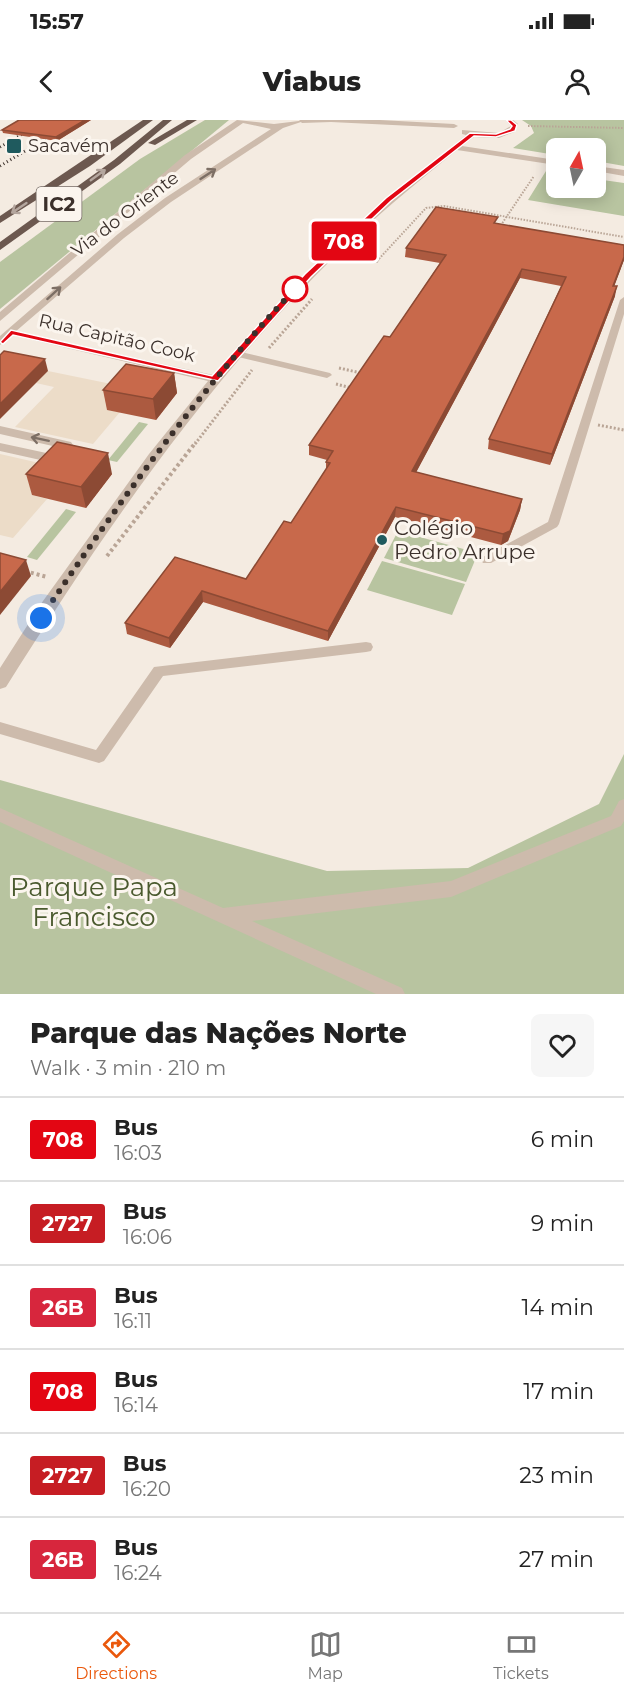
<!DOCTYPE html>
<html lang="en">
<head>
<meta charset="utf-8">
<style>
  :root { --surface:#fff; --page:#f6f6f6; --text:#222; --muted:#767676; --line:#e0e0e0; --accent:#ea580c }
  body { margin:0; font-family:Montserrat,sans-serif; background:var(--page); color:var(--text); height:100vh; display:flex; flex-direction:column; font-size:22px; white-space:nowrap }
  * { box-sizing:border-box; margin:0 }
  p { font-size:20px; color:var(--muted) }
  .icon { flex:none; width:33px; height:33px; fill:none; stroke:currentColor; stroke-width:2; stroke-linecap:round; stroke-linejoin:round }
  .map { position:relative; height:874px; overflow:hidden }
  .side { display:flex; flex-direction:column; background:var(--surface); flex:1 }
  .side>* { flex:none }
  .badge { padding:0 12px; border-radius:4px; font-size:21px; line-height:39px }
  .needle { width:39px; rotate:9deg }
  .controls { position:absolute; left:546px; top:18px; display:grid; gap:12px }
  .controls a { display:grid; place-items:center; width:60px; height:60px; border-radius:9px; background:var(--surface); box-shadow:0 3px 15px #0003; font-size:30px }
  .you { position:absolute; width:30px; height:30px; margin:-15px; border:4px solid #fff; border-radius:50%; background:#1a73e8; box-shadow:0 0 0 9px #1a73e833 }
  .map>.badge { position:absolute; translate:-50% -50%; box-shadow:0 0 0 3px #fff }
  .round { display:grid; place-items:center; flex:none; width:63px; height:63px; border-radius:9px; background:var(--page) }
  .head { display:flex; align-items:center; justify-content:space-between; height:102px; padding:0 30px }
  h1 { font-size:28px; font-weight:800; line-height:45px }
  ul { padding:0; list-style:none }
  li { display:flex; align-items:center; gap:18px; height:84px; padding:0 30px; border-top:2px solid var(--line) }
  li div { flex:1 }
  li b { display:block; font-size:22px }
  li em { font-style:normal }
  li .badge { min-width:66px; font-weight:700; text-align:center }
  .status { display:flex; justify-content:space-between; align-items:center; height:42px; padding:0 30px; background:var(--surface); direction:ltr }
  .status svg { height:16px; fill:currentColor }
  header { display:flex; justify-content:space-between; align-items:center; height:78px; padding:0 30px; background:var(--surface); font-size:27px; font-weight:800 }
  .tabs { display:flex; justify-content:space-around; align-items:center; height:84px; border-top:2px solid var(--line); background:var(--surface); font-size:16px; color:var(--muted) }
  .tabs a { display:grid; justify-items:center; gap:3px }
  .tabs .current { color:var(--accent) }
  .map>svg:first-child { display:block }
  .green { fill:#b8c4a0 }
  .plaza { fill:#ecdcc8 }
  .lines { fill:none; stroke-linecap:round; stroke-linejoin:round }
  .path-far2 { stroke:#b9a596; stroke-width:2; stroke-dasharray:1.5 1.5; stroke-linecap:butt }
  .path-far1 { stroke:#b9a596; stroke-width:3; stroke-dasharray:2 2; stroke-linecap:butt }
  .path { stroke:#b9a596; stroke-width:4; stroke-dasharray:3 3; stroke-linecap:butt }
  .service { fill:#cdbbac; fill-rule:evenodd }
  .minor { fill:#cdbbac; fill-rule:evenodd }
  .tertiary { fill:#cdbbac; fill-rule:evenodd }
  .trunk { fill:#6c584f; fill-rule:evenodd }
  .rail { stroke:#3b302b; stroke-width:3; stroke-dasharray:1 3; stroke-linecap:butt }
  .wall { fill:#ac5a40 }
  .shaded-wall { fill:#8c4a34 }
  .building { fill:#c8694b; stroke:#8c4a34; stroke-width:1.5 }
  .oneway { stroke:#7d6f65 }
  .oneway2 { stroke:#b4a69e }
  .line { fill:#e30613; stroke:#fff; stroke-width:1.5 }
  .walk { stroke:#3b302b; stroke-width:6; stroke-dasharray:0 10.8 }
  .poi-dot { fill:#1f5a5e; stroke:#fbf5ee; stroke-width:2 }
  .stop-dot { fill:#fff; stroke:#e30613; stroke-width:3 }
  .labels { text-anchor:middle; stroke-width:6; stroke-linejoin:round; paint-order:stroke }
  .far-poi-label { font-size:18px; fill:#3b302b; stroke:#fbf5ee; text-anchor:start }
  .far-street-label { font-size:18px; fill:#3b302b; stroke:#fbf5ee }
  .shield { fill:#fbf5ee; stroke:#756b66; stroke-width:1.5 }
  .shield-label { font-size:20px; font-weight:bold; fill:#3b302b }
  .poi-label { font-size:21px; fill:#3b302b; stroke:#fbf5ee; text-anchor:start }
  .near-park-label { font-size:26px; fill:#4a5a2e; stroke:#fbf5ee }
</style>
</head>
<body>
<div class="status"><b>15:57</b><svg viewBox="0 0 49 12"><path d="M0 12V9h3v3zM5 12V6h3v6zM10 12V3h3v9zM15 12V0h3v12zM26 1h20v11H26zM47 4h2v5h-2z"/></svg></div>
<header><svg class="icon" aria-label="back" viewBox="0 0 24 24"><path d="M15 5l-7 7 7 7"/></svg>Viabus<svg class="icon" aria-label="person" viewBox="0 0 24 24"><circle cx="12" cy="8" r="4"/><path d="M4 21q1-7 8-7t8 7"/></svg></header>
<div class="map">
<svg width="624" height="874" viewBox="0 0 624 874">
  <rect width="100%" height="100%" fill="#f4ebe1"/>
  <g class="green">
    <polygon points="205,0 229,0 0,189 0,142 140,39"/>
    <polygon points="522,0 624,0 624,46 596,41 596,28 556,28 556,35 513,28 534,13 531,6"/>
    <polygon points="546,51 556,53 556,68 596,68 596,59 624,63 624,96 528,80"/>
    <polygon points="139,302 148,304 117,342 108,340"/>
    <polygon points="66,389 76,392 37,440 27,437"/>
    <polygon points="398,411 478,433 466,462 384,438"/>
    <polygon points="382,441 465,464 452,495 367,470"/>
    <polygon points="624,634 624,874 0,874 0,660 327,751 468,748 599,684"/>
  </g>
  <g class="plaza">
    <polygon points="48,251 126,267 107,290 120,292 93,324 15,307 54,267 36,263"/>
    <polygon points="0,334 57,347 32,375 47,379 13,418 0,415"/>
  </g>
  <g class="lines">
    <g class="path-far2">
      <polyline points="528,6 624,8"/>
      <polyline points="499,108 534,56"/>
      <polyline points="377,141 426,88 444,86 624,117"/>
    </g>
    <g class="path-far1">
      <polyline points="376,142 379,139"/>
      <polyline points="269,228 312,179"/>
      <polyline points="339,248 361,253"/>
      <polyline points="336,264 352,268"/>
      <polyline points="598,305 624,310"/>
      <polyline points="195,324 252,250"/>
    </g>
    <g class="path">
      <polyline points="107,436 196,322"/>
      <polyline points="25,451 47,457"/>
    </g>
    <g class="service">
      <polygon points="624,177 624,194 559,404 557,407 491,443 483,443 481,440 483,437 548,402 620,180"/>
      <polygon points="237,231 330,253 332,255 327,258 234,236 234,232"/>
      <polygon points="366,522 371,523 373,527 371,531 366,532 163,556 104,641 99,643 0,614 0,602 96,630 154,547"/>
      <polygon points="624,679 624,701 621,706 451,777 252,801 402,868 405,874 376,874 0,702 0,688 223,788 451,761 611,696 619,681"/>
    </g>
    <g class="minor">
      <polygon points="299,0 380,0 454,4 458,6 454,8 331,2 302,3"/>
      <path d="M 505,0 L 513,0 L 518,4 L 514,12 L 499,18 L 474,17 L 462,26 L 556,40 L 556,45 L 457,30 C 416,63 375,97 337,134 C 206,262 103,413 6,567 L 0,569 L 0,548 L 43,481 L 149,334 L 208,261 L 7,214 L 7,210 L 213,255 C 251,213 289,170 329,131 C 372,89 420,52 466,15 L 462,14 L 462,10 L 499,13 L 511,6 Z"/>
      <polygon points="596,46 624,50 624,56 596,51"/>
      <polygon points="0,306 71,322 73,325 59,342 54,343 0,331 0,323 51,334 57,327 0,314"/>
    </g>
    <polygon class="tertiary" points="237,0 274,4 307,0 283,8 171,82 124,118 0,225 0,216 118,114 165,78 271,9 243,3 191,39 0,201 0,192 185,35"/>
    <g class="trunk">
      <polygon points="143,0 153,0 90,46 0,103 0,96"/>
      <polygon points="163,0 172,0 120,44 0,130 0,122 114,40"/>
      <polygon points="187,0 197,0 155,25 148,23"/>
    </g>
    <g class="rail">
      <polyline points="0,27 47,0"/>
      <polyline points="0,46 77,0"/>
    </g>
  </g>
  <g class="wall">
    <polygon points="91,0 57,21 3,13 2,10"/>
    <polygon points="497,104 624,125 624,140 614,166 615,176 550,345 488,329 489,319 561,166 520,158 416,352 522,379 520,390 508,421 501,425 395,397 328,521 203,482 170,528 127,514 125,503 175,437 246,459 291,403 326,349 326,342 327,340 309,335 309,325 390,217 440,143 405,137 406,128"/>
    <polygon points="174,253 177,273 156,300 107,290 103,270"/>
    <polygon points="26,354 112,354 86,388 32,375"/>
  </g>
  <g class="shaded-wall">
    <polygon points="85,0 91,0 57,21 56,17"/>
    <polygon points="624,137 624,140 611,175 613,166"/>
    <polygon points="522,149 520,158 411,362 412,351"/>
    <polygon points="617,166 615,176 550,345 552,334"/>
    <polygon points="45,239 48,251 0,299 0,284"/>
    <polygon points="174,253 177,273 156,300 153,279"/>
    <polygon points="108,333 112,354 86,388 81,367"/>
    <polygon points="522,379 520,390 508,421 501,425 503,414"/>
    <polygon points="396,387 395,397 328,521 328,511"/>
    <polygon points="26,440 31,456 0,495 0,472"/>
    <polygon points="202,471 203,482 170,528 169,518"/>
  </g>
  <g class="building">
    <polygon points="19,0 85,0 56,17 2,10"/>
    <polygon points="436,87 498,97 494,103 624,125 624,137 613,166 617,166 552,334 489,319 566,157 522,149 412,351 522,379 510,411 503,414 396,387 328,511 202,471 169,518 125,503 175,437 246,459 284,401 291,403 330,343 326,342 333,331 309,325 384,216 390,217 446,135 406,128"/>
    <polygon points="4,231 45,239 0,284 0,235"/>
    <polygon points="126,244 174,253 153,279 103,270"/>
    <polygon points="57,322 108,333 81,367 26,354"/>
    <polygon points="0,433 26,440 0,472"/>
  </g>
  <defs><path id="oneway-shaft" d="M-6 0H5M1.5-3L5.5 0L1.5 3" fill="none" stroke-width="1.6" stroke-linecap="round" stroke-linejoin="round" transform="scale(1.5)"/></defs>
  <g class="oneway">
    <use href="#oneway-shaft" transform="translate(208 54) rotate(-33)"/>
    <use href="#oneway-shaft" transform="translate(54 173) rotate(-42)"/>
    <use href="#oneway-shaft" transform="translate(40 319) rotate(-168)"/>
  </g>
  <g class="oneway2">
    <use href="#oneway-shaft" transform="translate(98 55) rotate(-36)"/>
    <use href="#oneway-shaft" transform="translate(19 88) rotate(146)"/>
  </g>
  <polygon class="line" points="506,0 511,0 517,5 515,11 496,17 474,16 391,81 311,157 218,261 13,215 3,224 0,222 11,210 212,256 305,154 386,78 470,13 496,14 510,9 512,6"/>
  <g class="lines">
    <path class="walk" d="M 41,498 C 119,382 200,269 297,167 L 295,169"/>
  </g>
  <g class="poi-dot">
    <rect x="6" y="18" width="16" height="16" rx="3"/>
    <circle cx="382" cy="420" r="6"/>
  </g>
  <circle class="stop-dot" cx="295" cy="169" r="12"/>
  <g class="labels">
    <g class="far-poi-label">
      <text x="28" y="32">Sacavém</text>
    </g>
    <g class="far-street-label">
      <text transform="translate(125 94) rotate(-37)" y="6">Via do Oriente</text>
      <text transform="translate(117 218) rotate(13)" y="6">Rua Capitão Cook</text>
    </g>
    <rect class="shield" x="36.5" y="67" width="45" height="34" rx="4.5"/>
    <g class="shield-label">
      <text x="59" y="91">IC2</text>
    </g>
    <g class="poi-label">
      <text x="394" y="415">Colégio<tspan x="394" dy="24">Pedro Arrupe</tspan></text>
    </g>
    <g class="near-park-label">
      <text x="94" y="776">Parque Papa<tspan x="94" dy="30">Francisco</tspan></text>
    </g>
  </g>
</svg>
<div class="controls">
<a><svg class="needle" viewBox="-14 -14 28 28"><path d="M0-13l5 13h-10z" fill="#e53935"/><path d="M0 13l5-13h-10z" fill="#767676"/></svg></a>
</div>
<div class="you" style="left:41px;top:498px"></div>
<b class="badge" style="left:344px;top:121px;background:#e30613;color:#fff">708</b>
</div>
<section class="side">
<div class="head"><div><h1>Parque das Nações Norte</h1><p>Walk · 3 min · 210 m</p></div><a class="round"><svg class="icon" aria-label="heart" viewBox="0 0 24 24"><path d="M12 20l-8-8c-3-5 5-10 8-4 3-6 11-1 8 4z"/></svg></a></div>
<ul>
<li><span class="badge" style="background:#e30613;color:#fff">708</span><div><b>Bus</b><p>16:03</p></div><em>6 min</em></li>
<li><span class="badge" style="background:#c61d23;color:#fff">2727</span><div><b>Bus</b><p>16:06</p></div><em>9 min</em></li>
<li><span class="badge" style="background:#d7263d;color:#fff">26B</span><div><b>Bus</b><p>16:11</p></div><em>14 min</em></li>
<li><span class="badge" style="background:#e30613;color:#fff">708</span><div><b>Bus</b><p>16:14</p></div><em>17 min</em></li>
<li><span class="badge" style="background:#c61d23;color:#fff">2727</span><div><b>Bus</b><p>16:20</p></div><em>23 min</em></li>
<li><span class="badge" style="background:#d7263d;color:#fff">26B</span><div><b>Bus</b><p>16:24</p></div><em>27 min</em></li>
</ul>
</section>
<nav class="tabs">
<a class="current"><svg class="icon" aria-label="directions" viewBox="0 0 24 24"><path d="M12 3l9 9-9 9-9-9zM9 14v-3h6M13 9l2 2-2 2"/></svg>Directions</a>
<a><svg class="icon" aria-label="map" viewBox="0 0 24 24"><path d="M3 6l6-2 6 2 6-2v14l-6 2-6-2-6 2zM9 4v14M15 6v14"/></svg>Map</a>
<a><svg class="icon" aria-label="tickets" viewBox="0 0 24 24"><path d="M3 7h18v10H3zM15 7v10"/></svg>Tickets</a>
</nav>
</body>
</html>
